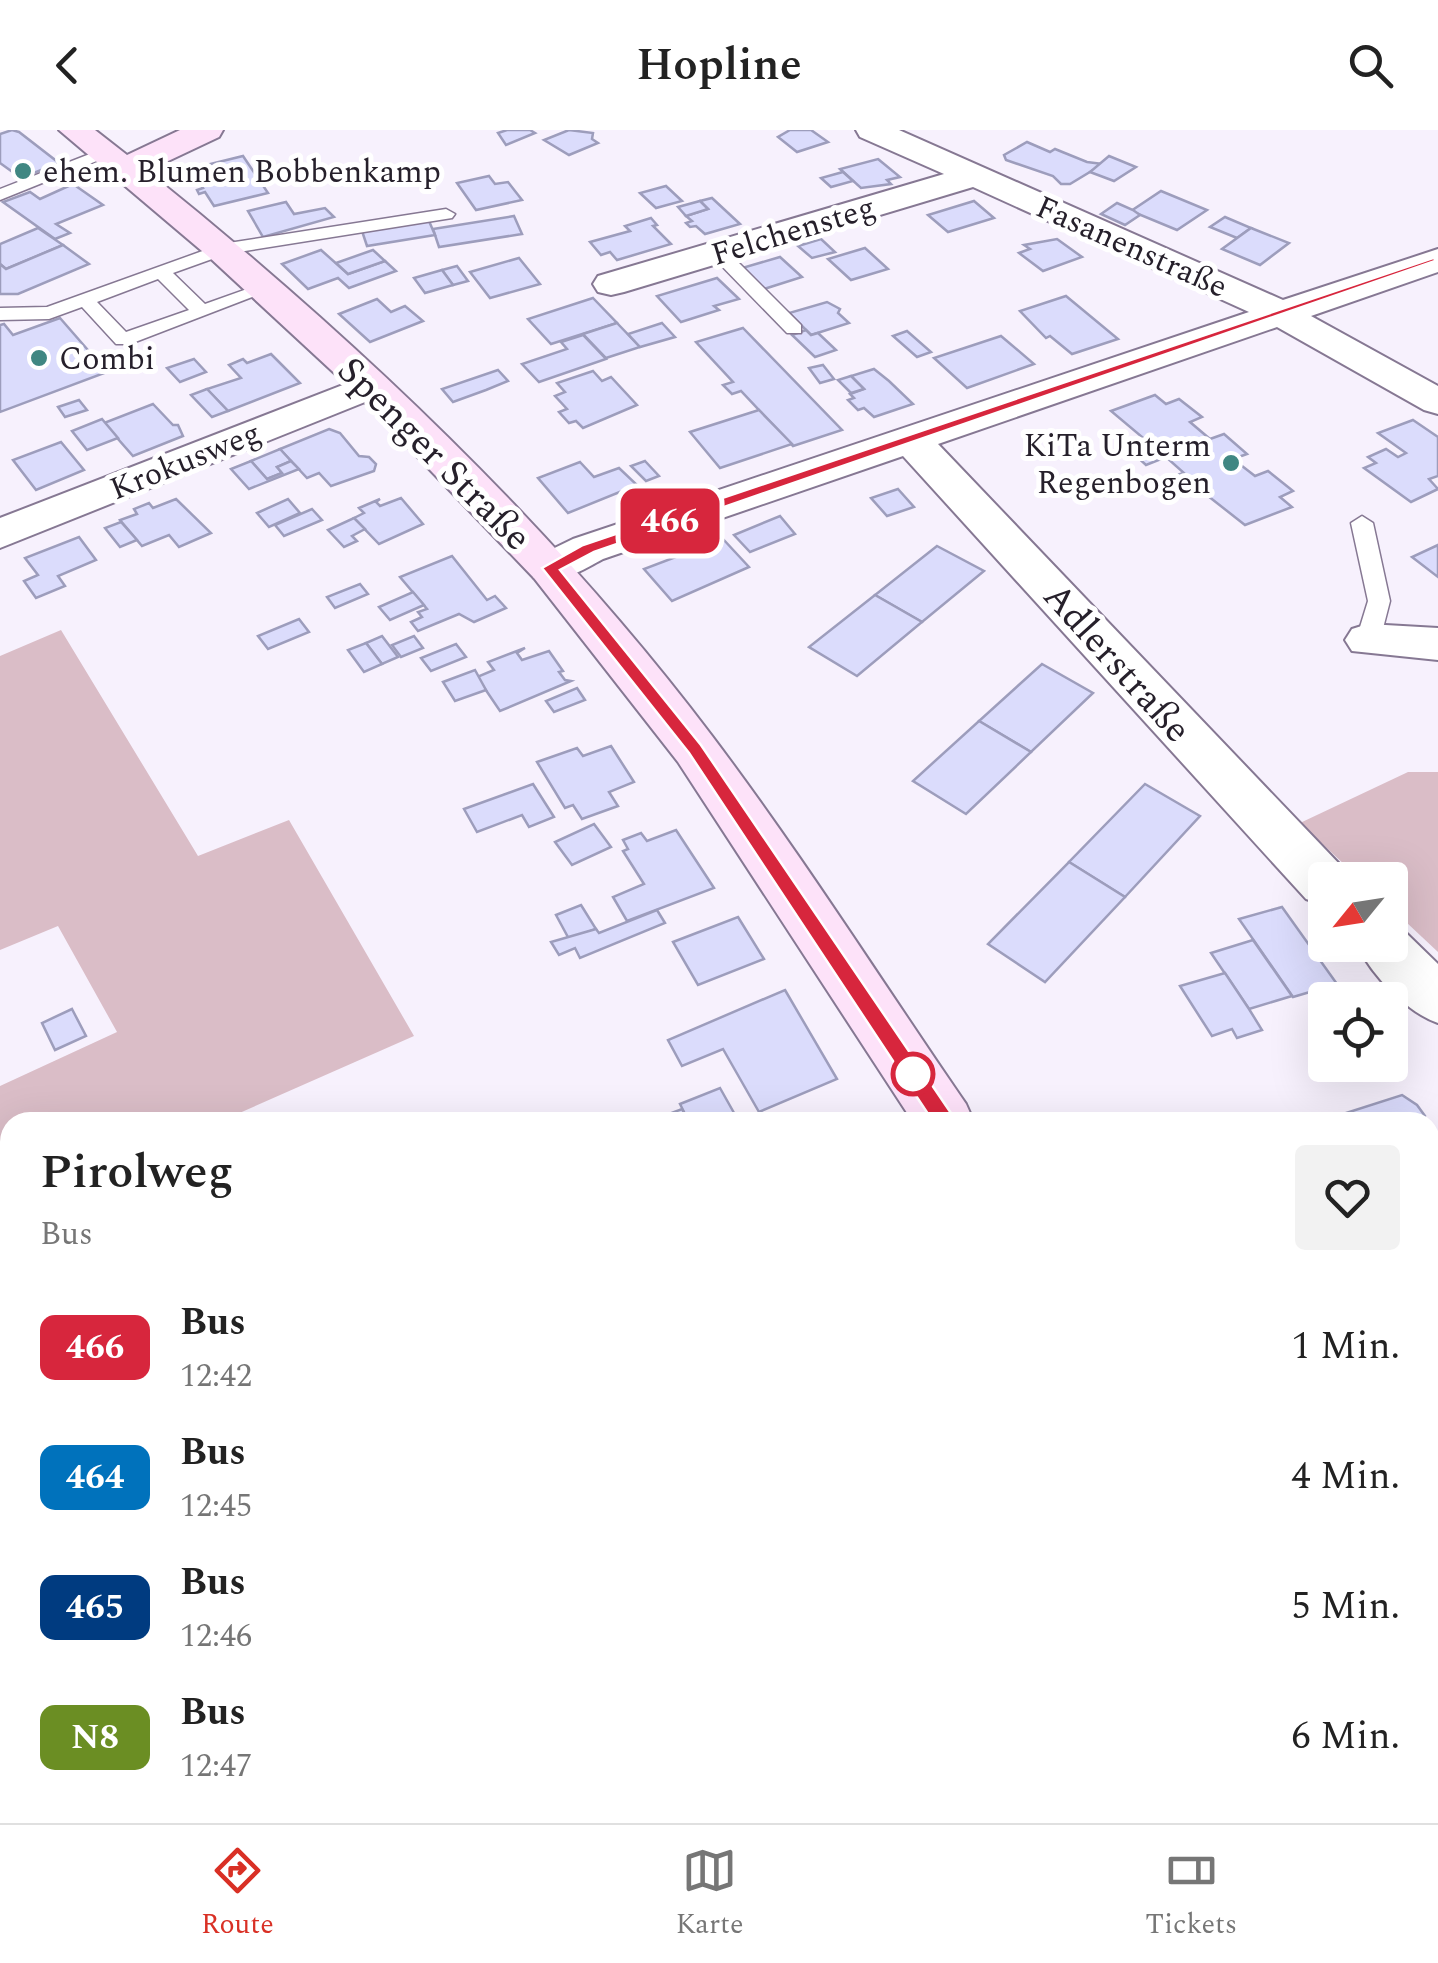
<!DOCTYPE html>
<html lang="de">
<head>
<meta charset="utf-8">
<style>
  :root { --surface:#fff; --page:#f2f2f2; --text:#222; --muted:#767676; --line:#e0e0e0; --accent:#d93025 }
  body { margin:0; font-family:Spectral,serif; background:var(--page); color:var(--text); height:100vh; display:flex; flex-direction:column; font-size:38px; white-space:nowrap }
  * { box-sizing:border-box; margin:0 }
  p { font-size:32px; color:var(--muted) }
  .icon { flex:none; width:55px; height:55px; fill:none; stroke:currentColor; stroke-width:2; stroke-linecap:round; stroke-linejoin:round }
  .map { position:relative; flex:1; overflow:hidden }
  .sheet { position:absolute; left:0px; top:982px; width:1440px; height:712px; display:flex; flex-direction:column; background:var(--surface); border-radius:30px 30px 0 0; box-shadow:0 10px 40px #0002 }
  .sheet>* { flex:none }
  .badge { padding:0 20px; border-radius:15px; font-size:35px; line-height:65px }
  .needle { width:65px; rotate:240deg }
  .buttons { position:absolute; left:1308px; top:732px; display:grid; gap:20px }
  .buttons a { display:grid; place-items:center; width:100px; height:100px; border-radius:10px; background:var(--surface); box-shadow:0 10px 40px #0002; font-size:50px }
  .map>.badge { position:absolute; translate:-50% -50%; box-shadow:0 0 0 5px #fff }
  .round { display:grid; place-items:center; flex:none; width:105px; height:105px; border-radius:10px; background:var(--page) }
  .summary { display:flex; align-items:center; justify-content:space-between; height:170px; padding:0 40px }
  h1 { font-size:48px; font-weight:600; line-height:75px }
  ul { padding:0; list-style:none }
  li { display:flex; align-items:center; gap:30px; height:130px; padding:0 40px }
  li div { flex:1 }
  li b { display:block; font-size:38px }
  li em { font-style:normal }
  li .badge { min-width:110px; font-weight:700; text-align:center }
  header { display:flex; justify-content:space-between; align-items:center; height:130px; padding:0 40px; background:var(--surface); font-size:45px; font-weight:600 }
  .tabs { display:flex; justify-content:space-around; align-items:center; height:140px; border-top:2px solid var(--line); background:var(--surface); font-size:28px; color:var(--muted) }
  .tabs a { display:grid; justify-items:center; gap:5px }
  .tabs .selected { color:var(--accent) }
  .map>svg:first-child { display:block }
  .green { fill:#dabdc7 }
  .building { fill:#dbdcfc; stroke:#9d9dbc; stroke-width:2.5 }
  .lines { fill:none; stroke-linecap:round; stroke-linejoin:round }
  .lane-casing { stroke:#867893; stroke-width:3 }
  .street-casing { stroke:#867893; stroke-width:4 }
  .secondary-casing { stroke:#867893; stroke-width:4 }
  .lane { fill:#fff; fill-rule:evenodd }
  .street { fill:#fff; fill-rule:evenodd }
  .secondary { fill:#fde2f9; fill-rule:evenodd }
  .line { fill:#d7263d; stroke:#fff; stroke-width:2.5 }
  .poi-dot { fill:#408782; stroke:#fff; stroke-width:4 }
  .stop-dot { fill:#fff; stroke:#d7263d; stroke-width:5 }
  .labels { text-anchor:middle; stroke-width:10; stroke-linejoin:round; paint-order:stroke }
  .far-poi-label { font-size:32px; fill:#26202b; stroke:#fff; text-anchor:start }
  .far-street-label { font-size:32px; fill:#26202b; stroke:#fff }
  .street-label { font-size:38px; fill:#26202b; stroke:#fff }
</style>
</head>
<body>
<header><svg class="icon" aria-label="back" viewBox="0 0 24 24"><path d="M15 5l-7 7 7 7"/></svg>Hopline<svg class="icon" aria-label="search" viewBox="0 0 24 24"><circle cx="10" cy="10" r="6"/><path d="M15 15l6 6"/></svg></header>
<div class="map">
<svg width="1438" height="1693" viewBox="0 0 1438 1693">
  <rect width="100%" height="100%" fill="#f7f1fd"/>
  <g class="green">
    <polygon points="61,500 198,726 289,690 414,906 219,992 10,992 10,1072 0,1076 0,956 117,902 58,796 0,820 0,526"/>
    <polygon points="1408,642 1438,642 1438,822 1390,777 1390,750 1361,750 1300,693"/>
  </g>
  <g class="building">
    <polygon points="12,0 19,2 59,33 21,48 0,33 0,4"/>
    <polygon points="507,0 530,0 535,3 506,15 498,3"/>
    <polygon points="569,0 593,3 592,9 598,13 569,25 544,10"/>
    <polygon points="790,0 811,0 828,12 797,22 778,7"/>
    <polygon points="1027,12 1050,22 1055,19 1087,32 1103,34 1070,54 1061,54 1053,46 1006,30 1004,25"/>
    <polygon points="243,26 268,63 214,76 205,62 199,64 197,60 203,58 190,39"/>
    <polygon points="1109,26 1136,37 1114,51 1090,42"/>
    <polygon points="878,29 900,47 887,50 891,54 861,58 840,39"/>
    <polygon points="843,42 853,51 831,57 821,48"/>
    <polygon points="489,46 495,54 508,52 522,70 476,80 457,53"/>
    <polygon points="73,54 103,75 56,94 70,103 55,109 3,72 30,62 40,69"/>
    <polygon points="666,56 682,71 656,78 640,63"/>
    <polygon points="1161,61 1207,80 1177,100 1131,81"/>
    <polygon points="712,68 740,94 705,104 696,96 690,97 686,93 692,91 686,86 708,79 700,71"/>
    <polygon points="700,71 708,79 686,86 678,77"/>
    <polygon points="974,71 994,88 948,102 928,85"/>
    <polygon points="286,72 294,84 325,78 334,87 263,107 248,81"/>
    <polygon points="1117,73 1133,80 1140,85 1125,95 1101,84"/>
    <polygon points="514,86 522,104 439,117 433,99"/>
    <polygon points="1225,87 1251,98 1237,108 1210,97"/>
    <polygon points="651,88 657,95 653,96 671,114 617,130 610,122 601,125 590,112 630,101 625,96"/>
    <polygon points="429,91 435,105 367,116 362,101"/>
    <polygon points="38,98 63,115 6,139 0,134 0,114"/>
    <polygon points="1251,98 1289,113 1260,135 1222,119"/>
    <polygon points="821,109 835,122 812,128 798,116"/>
    <polygon points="1057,109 1082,127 1043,141 1019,123 1030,119 1024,115"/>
    <polygon points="63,115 89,134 18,164 0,164 0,134 6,139"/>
    <polygon points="865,118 888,139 851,150 828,129"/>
    <polygon points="321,120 348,144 385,131 396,141 349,158 338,148 308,159 282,134"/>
    <polygon points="373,120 385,131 348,144 336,133"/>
    <polygon points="780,127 802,147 764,159 742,138"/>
    <polygon points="519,128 540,154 490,168 470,142"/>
    <polygon points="457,136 468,151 453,155 442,140"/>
    <polygon points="442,140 453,155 425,163 414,148"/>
    <polygon points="717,148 739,169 714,176 719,180 681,192 657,166"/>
    <polygon points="1066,166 1118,209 1072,224 1050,206 1046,208 1020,181"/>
    <polygon points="593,168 617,193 551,214 528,189"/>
    <polygon points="377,169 391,182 405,176 423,191 370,212 339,184"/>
    <polygon points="827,172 840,179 838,183 849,193 811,205 789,183"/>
    <polygon points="60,188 107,242 0,282 0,195 4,194 13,205"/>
    <polygon points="617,193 640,217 606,228 583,204"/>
    <polygon points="662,193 675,207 640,217 628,204"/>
    <polygon points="743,198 842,300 793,316 741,261 732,264 723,255 733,252 696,212"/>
    <polygon points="806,200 811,205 818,203 836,220 815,227 792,205"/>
    <polygon points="907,201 931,222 917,227 893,206"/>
    <polygon points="583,205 606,229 539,252 522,234 567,219 561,212"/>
    <polygon points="1001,206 1034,234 967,258 934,228"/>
    <polygon points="271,224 300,253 228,281 207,259 241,248 229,235 243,229 247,233"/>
    <polygon points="194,229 206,242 180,252 167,238"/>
    <polygon points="823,235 834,249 820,253 809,238"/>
    <polygon points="874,239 889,251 913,274 874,287 864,278 858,280 848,270 854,268 850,264 864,259 851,246"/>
    <polygon points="498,240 508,251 486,260 453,272 442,259"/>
    <polygon points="593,241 602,251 611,247 637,275 583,298 576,291 569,293 559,282 567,279 555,266 565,262 557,253"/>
    <polygon points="851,246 864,259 851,263 838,250"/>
    <polygon points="207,259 228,281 212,287 191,265"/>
    <polygon points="1155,265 1166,274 1179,269 1202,287 1190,292 1210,309 1224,304 1247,324 1233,329 1255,346 1268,341 1293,361 1280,367 1292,377 1245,395 1180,344 1184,343 1166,327 1146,335 1134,324 1154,317 1111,281"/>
    <polygon points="79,270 87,280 65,287 58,277"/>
    <polygon points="153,274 173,295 178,295 183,306 133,326 104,293"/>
    <polygon points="759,280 792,314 720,338 690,302"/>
    <polygon points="102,289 118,308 87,320 72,301"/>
    <polygon points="1413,290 1438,307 1438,346 1429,349 1438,359 1411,372 1364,338 1376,333 1368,327 1386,319 1398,327 1406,323 1378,303"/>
    <polygon points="329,299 340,303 359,326 369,327 376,334 374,341 331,356 319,343 307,348 280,319"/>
    <polygon points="61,312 84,340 36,360 13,330"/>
    <polygon points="280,319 291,331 277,337 282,343 267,349 251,331"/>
    <polygon points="251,331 267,349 282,343 277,337 291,331 299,339 249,359 231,339"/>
    <polygon points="645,331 659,346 646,351 631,336"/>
    <polygon points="580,332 594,347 619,338 637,355 568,383 538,348"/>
    <polygon points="898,359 914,377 887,386 871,368"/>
    <polygon points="401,368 423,394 379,414 354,388 364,383 359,378 380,369 376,372 380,376"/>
    <polygon points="176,369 211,403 179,417 169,405 142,416 120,390 137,384 134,379 149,373 153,378"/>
    <polygon points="288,369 300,383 269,397 257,383"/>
    <polygon points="312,379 322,390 284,406 275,395"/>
    <polygon points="780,386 795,404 750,422 734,405"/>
    <polygon points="354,388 365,399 352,406 357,411 344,417 328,400"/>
    <polygon points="121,392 137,410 120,417 105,398"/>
    <polygon points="79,407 96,430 58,446 65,456 36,468 24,451 38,445 25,428"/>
    <polygon points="723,409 749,437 672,471 644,439"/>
    <polygon points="1438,415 1438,447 1412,427"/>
    <polygon points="937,416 984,441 922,492 875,465"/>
    <polygon points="452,426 487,470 495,466 506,478 474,492 459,484 418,501 411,492 422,487 418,482 427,479 400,447"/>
    <polygon points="360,454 368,464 335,478 327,467"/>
    <polygon points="413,462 424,475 390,490 379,477"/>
    <polygon points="875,465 922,492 857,546 809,517"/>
    <polygon points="299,489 309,502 268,519 258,506"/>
    <polygon points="382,506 398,527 382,534 366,513"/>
    <polygon points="414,506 423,518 401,527 392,515"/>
    <polygon points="366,513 382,534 364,542 348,520"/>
    <polygon points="456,514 466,527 431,541 421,528"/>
    <polygon points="525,518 517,523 522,530 549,521 563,541 559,542 565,550 571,551 500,581 477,547 494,540 488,532"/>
    <polygon points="1042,534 1093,563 1031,622 979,591"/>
    <polygon points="475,540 486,560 455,571 443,552"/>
    <polygon points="577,558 585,570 554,582 546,571"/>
    <polygon points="979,591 1031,622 966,684 913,651"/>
    <polygon points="611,616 634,652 609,662 618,676 582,689 573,675 565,678 537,632 577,618 583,626"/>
    <polygon points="533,654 554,687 529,697 522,685 477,702 464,679"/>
    <polygon points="1145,654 1200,686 1125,767 1069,732"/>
    <polygon points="594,694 611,717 572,735 555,712"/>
    <polygon points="676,700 714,758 627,791 613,767 644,754 623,721 628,719 623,710 641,703 647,711"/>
    <polygon points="1069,732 1125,767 1045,852 988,814"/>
    <polygon points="581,775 596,799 569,809 556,785"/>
    <polygon points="1282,777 1337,854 1293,867 1239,789"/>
    <polygon points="657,780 665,793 580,828 575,818 559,825 551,812 596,799 599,803"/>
    <polygon points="738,787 764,829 698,855 673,812"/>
    <polygon points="1253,810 1292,866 1249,879 1211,823"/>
    <polygon points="1225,843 1249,879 1262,900 1237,908 1232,899 1212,906 1180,856"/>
    <polygon points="785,860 837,949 759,982 723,919 682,936 668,910"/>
    <polygon points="72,879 86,906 55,920 42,893"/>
    <polygon points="720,958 738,990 689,992 680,974"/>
    <polygon points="1402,965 1417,975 1425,986 1423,992 1318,992"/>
    <polygon points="682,979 689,992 664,992 661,987"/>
    <polygon points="1438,1070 1438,1180 1430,1184 1430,1073"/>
    <polygon points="10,1112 10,1142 3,1146 0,1118"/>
    <polygon points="1438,1291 1438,1373 1432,1376 1430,1296"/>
    <polygon points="1438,1455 1438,1553 1430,1542 1430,1460"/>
    <polygon points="10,1469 10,1505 0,1512 0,1473"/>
    <polygon points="10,1505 10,1616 0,1623 0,1512"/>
    <polygon points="297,1685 406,1685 408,1689 403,1693 301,1693"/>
    <polygon points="803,1685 873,1685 866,1693 809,1693"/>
    <polygon points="873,1685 949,1685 956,1693 867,1693"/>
    <polygon points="1083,1685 1146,1685 1150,1693 1086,1693"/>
    <polygon points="1186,1685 1288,1685 1293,1693 1190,1693"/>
  </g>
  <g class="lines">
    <g class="lane-casing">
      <g id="lane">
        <polygon points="100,20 114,24 0,70 0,59"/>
        <path d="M 446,79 L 455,84 L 452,88 L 226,124 L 173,143 L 205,174 L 264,153 L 273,159 L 130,214 L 116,214 L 82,177 L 49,189 L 0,190 L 0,178 L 47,177 L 222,114 ZM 158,149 L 189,180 L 126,202 L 97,172 Z"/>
        <polygon points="718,117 724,118 801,195 801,203 787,203 712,126 712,118"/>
        <polygon points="1362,386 1373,393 1390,471 1380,510 1368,518 1356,510 1368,471 1351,393"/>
      </g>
    </g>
    <g class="street-casing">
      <g id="street">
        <path d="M 856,0 L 899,0 L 1283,170 L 1438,119 L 1438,142 L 1311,186 L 1438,256 L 1438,284 L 1424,280 L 1277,197 L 938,314 L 1344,739 L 1349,750 L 1325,750 L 1325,775 L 1306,769 L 903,326 L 603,429 C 580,441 561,455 534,448 L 528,438 L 534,428 L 573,409 L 1249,182 L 973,57 L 624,162 L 611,165 L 598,162 L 593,154 L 598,146 L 944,44 L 860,7 Z"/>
        <polygon points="371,244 385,248 391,256 385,264 0,418 0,388"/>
        <polygon points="1368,494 1438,498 1438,530 1352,521 1345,510 1352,499"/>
        <path d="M 1390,795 L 1403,800 L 1438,834 L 1438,893 C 1406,882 1372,845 1357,815 L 1390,815 Z"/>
        <polygon points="612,1685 691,1685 695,1693 616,1693"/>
      </g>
    </g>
    <g class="secondary-casing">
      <g id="secondary">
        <path d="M 59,0 L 95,0 L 127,25 L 180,0 L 223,0 L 219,7 L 147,41 C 354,207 552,394 712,606 C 802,725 882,852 966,974 L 974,992 L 913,992 L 678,632 L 534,448 L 357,264 L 209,127 Z"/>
        <polygon points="1430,1665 1438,1693 1363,1693 1359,1685 1430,1685"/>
      </g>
    </g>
    <use href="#lane" class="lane"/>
    <use href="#street" class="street"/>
    <use href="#secondary" class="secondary"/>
  </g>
  <polygon class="line" points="1433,128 1438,130 594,422 560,440 701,615 953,986 956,992 953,999 938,999 689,623 542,438 583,415"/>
  <g class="poi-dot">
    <circle cx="23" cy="41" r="10"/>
    <circle cx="39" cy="228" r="10"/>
    <circle cx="1231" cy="333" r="10"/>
  </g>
  <circle class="stop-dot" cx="913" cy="944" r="20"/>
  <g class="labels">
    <g class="far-poi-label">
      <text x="43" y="52">ehem. Blumen Bobbenkamp</text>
      <text x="59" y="239">Combi</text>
      <text x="1211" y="326" text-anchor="end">KiTa Unterm<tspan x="1211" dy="37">Regenbogen</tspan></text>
    </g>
    <g class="far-street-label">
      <text transform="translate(793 100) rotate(-17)" y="11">Felchensteg</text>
      <text transform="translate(1132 116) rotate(24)" y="11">Fasanenstraße</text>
      <text transform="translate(185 330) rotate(-22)" y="11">Krokusweg</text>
    </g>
    <g class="street-label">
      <text transform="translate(435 323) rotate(45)" y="13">Spenger Straße</text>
      <text transform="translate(1118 532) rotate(48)" y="13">Adlerstraße</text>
    </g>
  </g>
</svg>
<div class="buttons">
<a><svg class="needle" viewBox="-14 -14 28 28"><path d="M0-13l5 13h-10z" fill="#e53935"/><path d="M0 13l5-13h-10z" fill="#767676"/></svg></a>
<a><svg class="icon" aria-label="locate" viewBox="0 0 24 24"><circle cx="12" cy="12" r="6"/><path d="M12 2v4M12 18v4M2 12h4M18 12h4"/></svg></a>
</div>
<b class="badge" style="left:670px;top:391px;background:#d7263d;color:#fff">466</b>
<section class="sheet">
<div class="summary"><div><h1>Pirolweg</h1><p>Bus</p></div><a class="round"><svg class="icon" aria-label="heart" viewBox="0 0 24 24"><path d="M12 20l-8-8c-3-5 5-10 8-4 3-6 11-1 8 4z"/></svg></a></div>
<ul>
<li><span class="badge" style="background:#d7263d;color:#fff">466</span><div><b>Bus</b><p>12:42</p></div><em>1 Min.</em></li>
<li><span class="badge" style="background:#0072bc;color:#fff">464</span><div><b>Bus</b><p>12:45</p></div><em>4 Min.</em></li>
<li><span class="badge" style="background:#003b80;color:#fff">465</span><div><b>Bus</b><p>12:46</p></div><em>5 Min.</em></li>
<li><span class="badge" style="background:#6b8e23;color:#fff">N8</span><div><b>Bus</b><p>12:47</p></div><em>6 Min.</em></li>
</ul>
</section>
</div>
<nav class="tabs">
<a class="selected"><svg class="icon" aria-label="directions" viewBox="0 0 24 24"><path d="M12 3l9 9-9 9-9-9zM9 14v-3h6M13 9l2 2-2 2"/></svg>Route</a>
<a><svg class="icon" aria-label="map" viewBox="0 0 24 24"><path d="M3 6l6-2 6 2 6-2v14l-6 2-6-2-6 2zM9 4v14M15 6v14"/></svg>Karte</a>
<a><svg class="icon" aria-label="tickets" viewBox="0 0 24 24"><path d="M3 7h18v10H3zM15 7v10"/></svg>Tickets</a>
</nav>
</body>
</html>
